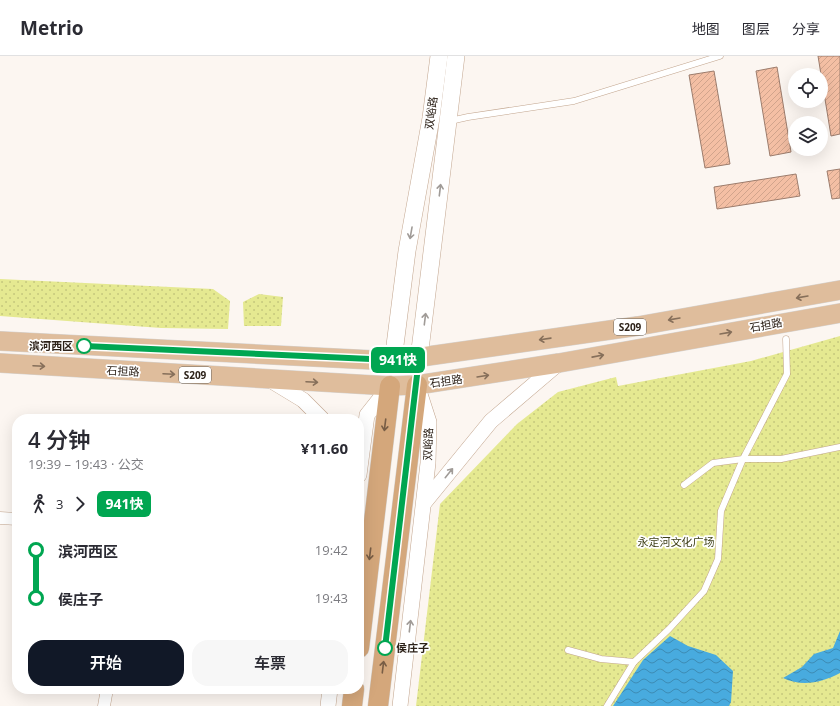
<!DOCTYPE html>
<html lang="zh">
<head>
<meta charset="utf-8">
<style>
  :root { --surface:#fff; --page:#f7f7f7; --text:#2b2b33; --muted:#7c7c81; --line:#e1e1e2; --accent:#111827 }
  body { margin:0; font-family:"Open Sans","Noto Sans SC",sans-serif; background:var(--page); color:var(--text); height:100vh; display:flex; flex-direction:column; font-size:15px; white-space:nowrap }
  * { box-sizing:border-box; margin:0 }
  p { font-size:13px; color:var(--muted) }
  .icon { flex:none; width:22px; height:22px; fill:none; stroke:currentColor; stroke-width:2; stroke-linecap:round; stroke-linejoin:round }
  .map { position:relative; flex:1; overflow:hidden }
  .side { position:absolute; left:12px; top:358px; width:352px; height:280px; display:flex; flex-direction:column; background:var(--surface); border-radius:16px; box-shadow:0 4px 16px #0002 }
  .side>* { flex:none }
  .badge { padding:0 8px; border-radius:6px; font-size:14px; line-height:26px }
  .buttons { position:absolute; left:788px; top:12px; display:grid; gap:8px }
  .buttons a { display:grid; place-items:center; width:40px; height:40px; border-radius:50%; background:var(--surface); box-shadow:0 4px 16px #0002; font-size:20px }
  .map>.badge { position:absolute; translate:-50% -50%; box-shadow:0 0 0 2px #fff }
  .legs { display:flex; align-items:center; gap:6px; height:44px; padding:0 16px; font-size:13px }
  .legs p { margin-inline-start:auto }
  .headline { display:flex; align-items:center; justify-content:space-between; height:68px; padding:0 16px }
  h1 { font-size:22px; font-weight:600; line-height:30px }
  .button { display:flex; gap:8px; margin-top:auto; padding:8px 16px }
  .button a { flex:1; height:46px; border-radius:16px; background:var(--accent); color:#fff; font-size:16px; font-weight:600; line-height:46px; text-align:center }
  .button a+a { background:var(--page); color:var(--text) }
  ul { padding:0 16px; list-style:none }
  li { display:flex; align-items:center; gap:14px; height:48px; font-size:15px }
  li i { display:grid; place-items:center; width:6px; height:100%; margin:0 5px; background:currentColor }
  li i::after { content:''; width:10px; height:10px; margin:-5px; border:3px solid; border-radius:50%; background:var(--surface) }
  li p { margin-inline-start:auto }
  li:first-child i { background:linear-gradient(#0000 50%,currentColor 0) }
  li:last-child i { background:linear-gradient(currentColor 50%,#0000 0) }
  header { display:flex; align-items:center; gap:24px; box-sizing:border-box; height:56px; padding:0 20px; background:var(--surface); border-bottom:1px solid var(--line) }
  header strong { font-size:19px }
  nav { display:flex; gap:22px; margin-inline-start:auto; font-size:14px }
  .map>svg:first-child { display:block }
  .park { fill:url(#park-dots) }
  .water { fill:url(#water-waves) }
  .building { fill:url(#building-hatch); stroke:#9c7c6c }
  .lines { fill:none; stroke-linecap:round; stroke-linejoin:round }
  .service-casing { stroke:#c2a58e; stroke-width:7 }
  .minor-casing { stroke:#c2a58e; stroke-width:13 }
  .tertiary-casing { stroke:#c2a58e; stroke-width:16 }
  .secondary-casing { stroke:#c2a58e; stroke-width:18 }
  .primary-casing { stroke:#d5d3d1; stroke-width:20 }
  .trunk-casing { stroke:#d5d3d1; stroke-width:21 }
  .service { stroke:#fff; stroke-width:6 }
  .minor { stroke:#fff; stroke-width:12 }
  .tertiary { stroke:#fff; stroke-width:15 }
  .secondary { stroke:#fff; stroke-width:17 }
  .primary { stroke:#dfbd9c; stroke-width:19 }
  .trunk { stroke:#d4a77b; stroke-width:20 }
  .oneway { stroke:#a09b97 }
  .oneway2 { stroke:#866f5a }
  .oneway3 { stroke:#785d45 }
  .line-1-casing { stroke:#fff; stroke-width:9 }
  .line-1 { stroke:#00a651; stroke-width:6 }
  .stop-1-dot { fill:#fff; stroke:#00a651; stroke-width:2 }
  .labels { text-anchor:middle; stroke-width:3.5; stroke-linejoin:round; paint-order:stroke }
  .shield { fill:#fff; stroke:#6b645d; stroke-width:1 }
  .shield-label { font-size:10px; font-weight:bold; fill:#2c2118 }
  .street-label { font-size:11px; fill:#2c2118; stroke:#fff }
  .stop-label { font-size:11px; font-weight:bold; fill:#2c2118; stroke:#fff; text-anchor:end }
  .park-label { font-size:11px; fill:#3f4018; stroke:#fff }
</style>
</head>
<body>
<header>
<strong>Metrio</strong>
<nav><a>地图</a><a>图层</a><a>分享</a></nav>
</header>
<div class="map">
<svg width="840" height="650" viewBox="0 0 840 650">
  <defs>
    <pattern id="park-dots" width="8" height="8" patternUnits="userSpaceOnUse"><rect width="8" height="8" fill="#e5e991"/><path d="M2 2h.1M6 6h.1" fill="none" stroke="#c5c87c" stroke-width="1.8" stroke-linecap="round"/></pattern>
    <pattern id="water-waves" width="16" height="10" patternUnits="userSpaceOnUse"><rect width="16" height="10" fill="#48abdf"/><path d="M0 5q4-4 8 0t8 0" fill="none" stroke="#3c8bb4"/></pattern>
    <pattern id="building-hatch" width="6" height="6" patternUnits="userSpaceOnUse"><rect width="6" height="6" fill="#f4bfa4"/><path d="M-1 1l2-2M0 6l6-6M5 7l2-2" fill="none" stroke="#d1a48c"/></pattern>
  </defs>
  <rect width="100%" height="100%" fill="#fcf6f1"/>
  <g class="park">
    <polygon points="0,223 213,233 230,245 228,273 161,272 0,260"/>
    <polygon points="259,238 283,241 281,270 244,270 243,246"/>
    <polygon points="840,280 840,650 416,650 440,448 517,368 558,336 616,321 618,330 751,305"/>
  </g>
  <g class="water">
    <path d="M 840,575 L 840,617 C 821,627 802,631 783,622 L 802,611 L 814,598 L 833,592 Z"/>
    <polygon points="670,580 688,590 716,599 733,615 731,646 729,650 613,650 643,604"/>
  </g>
  <g class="building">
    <polygon points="818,0 840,0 840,78 831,80"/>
    <polygon points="777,11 791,96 770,100 756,15"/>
    <polygon points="714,15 730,108 705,112 689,19"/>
    <polygon points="840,113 840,142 832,143 827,115"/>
    <polygon points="796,118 800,140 717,153 714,131"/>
  </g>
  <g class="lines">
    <g class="service-casing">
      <g id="service">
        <polyline points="450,65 468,61 574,45 720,0"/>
        <polyline points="684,429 713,407 743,403 781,403 840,391"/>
        <polyline points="568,594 601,603 634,606"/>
        <polyline points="607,650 634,606 669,573 704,535 718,503 721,455 743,403 787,318 786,283"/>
      </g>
    </g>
    <g class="minor-casing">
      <g id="minor">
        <polyline points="0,462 17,463"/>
        <polyline points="104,650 107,633"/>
      </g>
    </g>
    <g class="tertiary-casing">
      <g id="tertiary">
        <polyline points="270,324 303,344 322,363"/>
        <polyline points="359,419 367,359 390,330"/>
        <polyline points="424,447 491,365 559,307"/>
        <polyline points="328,650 330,633"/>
        <polyline points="400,650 428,407 429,366 418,332"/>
      </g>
    </g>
    <g class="secondary-casing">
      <g id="secondary">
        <polyline points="419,302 456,0"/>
        <polyline points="393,305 407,195 431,62 439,0"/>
      </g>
    </g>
    <g class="primary-casing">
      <g id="primary">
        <polyline points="0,285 393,305 638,270 840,234"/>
        <polyline points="0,307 390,330 417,329 559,307 840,257"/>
      </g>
    </g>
    <g class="trunk-casing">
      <g id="trunk">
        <polyline points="359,592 390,330"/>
        <polyline points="352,650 354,633"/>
        <polyline points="378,650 417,329"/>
      </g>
    </g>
    <use href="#service" class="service"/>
    <use href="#minor" class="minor"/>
    <use href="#tertiary" class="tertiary"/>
    <use href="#secondary" class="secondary"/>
    <use href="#primary" class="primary"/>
    <use href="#trunk" class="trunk"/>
  </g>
  <defs><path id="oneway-shaft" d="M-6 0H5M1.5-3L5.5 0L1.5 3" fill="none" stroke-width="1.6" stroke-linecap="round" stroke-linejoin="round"/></defs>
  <g class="oneway">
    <use href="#oneway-shaft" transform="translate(440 134) rotate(-83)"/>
    <use href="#oneway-shaft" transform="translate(411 177) rotate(100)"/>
    <use href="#oneway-shaft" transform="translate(425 263) rotate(-83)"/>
    <use href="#oneway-shaft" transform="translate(449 417) rotate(-51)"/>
    <use href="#oneway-shaft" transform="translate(410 570) rotate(-83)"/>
  </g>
  <g class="oneway2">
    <use href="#oneway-shaft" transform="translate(802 241) rotate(170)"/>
    <use href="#oneway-shaft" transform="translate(674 263) rotate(170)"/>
    <use href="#oneway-shaft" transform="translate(726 277) rotate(-10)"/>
    <use href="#oneway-shaft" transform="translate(545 283) rotate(172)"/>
    <use href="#oneway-shaft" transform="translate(598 300) rotate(-11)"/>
    <use href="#oneway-shaft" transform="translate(39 310) rotate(3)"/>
    <use href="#oneway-shaft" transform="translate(169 318) rotate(3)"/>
    <use href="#oneway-shaft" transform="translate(483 320) rotate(-9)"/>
    <use href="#oneway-shaft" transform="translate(312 326) rotate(3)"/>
  </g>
  <g class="oneway3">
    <use href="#oneway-shaft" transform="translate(385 369) rotate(97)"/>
    <use href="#oneway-shaft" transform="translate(370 498) rotate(97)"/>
    <use href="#oneway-shaft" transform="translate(383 611) rotate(-83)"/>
  </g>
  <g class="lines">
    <g class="line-1-casing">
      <polyline id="line-1" points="84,290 393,304 419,302 385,592"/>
    </g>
    <use href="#line-1" class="line-1"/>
  </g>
  <g class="stop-1-dot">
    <circle cx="84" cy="290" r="7"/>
    <circle cx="385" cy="592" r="7"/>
  </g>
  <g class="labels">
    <g class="shield">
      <rect x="614" y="263" width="32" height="16" rx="3"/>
      <rect x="179" y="311" width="32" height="16" rx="3"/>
    </g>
    <g class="shield-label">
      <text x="630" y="275">S209</text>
      <text x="195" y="323">S209</text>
    </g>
    <g class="street-label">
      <text transform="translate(431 57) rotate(-82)" y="4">双峪路</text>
      <text transform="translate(766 269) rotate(-10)" y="4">石担路</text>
      <text transform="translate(123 315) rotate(3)" y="4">石担路</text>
      <text transform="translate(446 325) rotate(-8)" y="4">石担路</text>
      <text transform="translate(428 388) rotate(-88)" y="4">双峪路</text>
    </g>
    <g class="stop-label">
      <text x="73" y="294">滨河西区</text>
      <text x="396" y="596" text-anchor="start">侯庄子</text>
    </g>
    <g class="park-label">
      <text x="676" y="490">永定河文化广场</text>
    </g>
  </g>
</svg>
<div class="buttons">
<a><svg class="icon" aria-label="locate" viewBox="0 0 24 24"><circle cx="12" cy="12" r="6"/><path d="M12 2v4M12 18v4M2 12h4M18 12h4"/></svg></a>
<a><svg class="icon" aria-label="layers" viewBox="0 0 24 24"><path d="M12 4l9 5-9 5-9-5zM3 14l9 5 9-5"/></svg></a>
</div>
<b class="badge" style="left:398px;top:304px;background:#00a651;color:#fff">941快</b>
<section class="side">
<div class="headline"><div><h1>4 分钟</h1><p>19:39 – 19:43 · 公交</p></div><b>¥11.60</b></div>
<div class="legs"><svg class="icon" aria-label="walk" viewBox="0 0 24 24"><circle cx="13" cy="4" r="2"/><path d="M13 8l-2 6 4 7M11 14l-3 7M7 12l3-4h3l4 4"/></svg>3<svg class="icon" aria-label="forward" viewBox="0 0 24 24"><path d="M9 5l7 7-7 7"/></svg><b class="badge" style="background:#00a651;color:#fff">941快</b></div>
<ul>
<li><i style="color:#00a651"></i><b>滨河西区</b><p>19:42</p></li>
<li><i style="color:#00a651"></i><b>侯庄子</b><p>19:43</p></li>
</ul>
<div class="button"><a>开始</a><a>车票</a></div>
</section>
</div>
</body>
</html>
